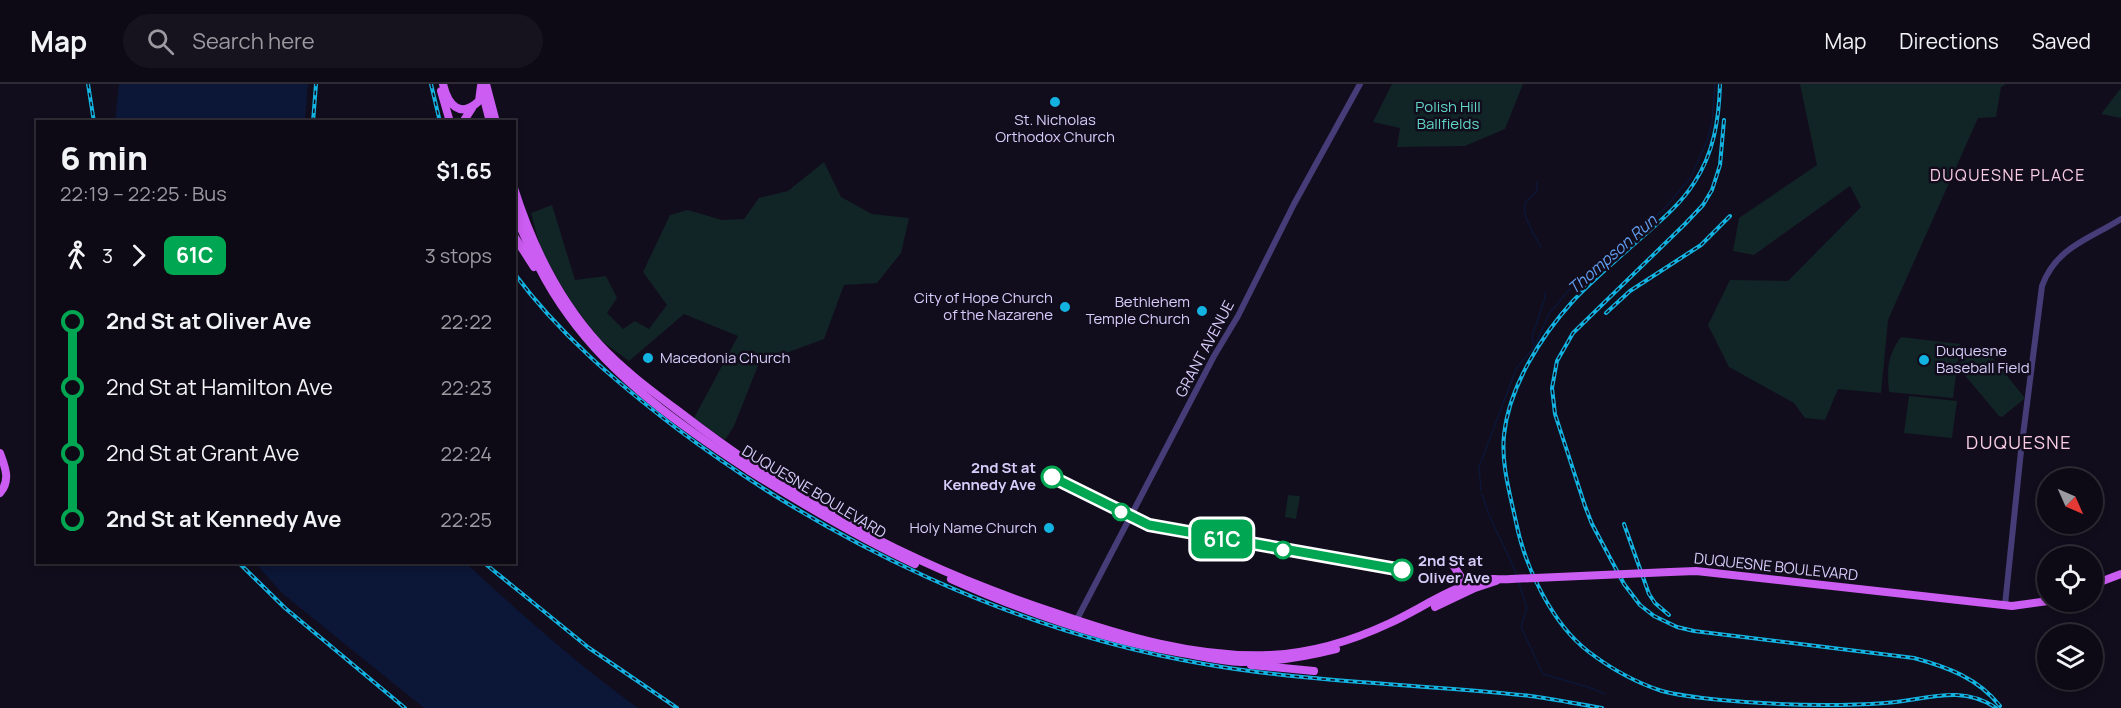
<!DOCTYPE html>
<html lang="en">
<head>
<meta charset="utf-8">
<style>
  :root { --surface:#0e0a15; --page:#17131e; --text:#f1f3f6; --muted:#9b9aa0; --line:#2e2b34 }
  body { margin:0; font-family:Manrope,sans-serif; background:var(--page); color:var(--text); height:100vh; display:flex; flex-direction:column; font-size:22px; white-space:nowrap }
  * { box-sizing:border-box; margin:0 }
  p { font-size:20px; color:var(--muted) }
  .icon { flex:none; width:33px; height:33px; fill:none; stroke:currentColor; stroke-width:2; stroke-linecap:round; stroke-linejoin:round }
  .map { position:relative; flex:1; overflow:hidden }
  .details { position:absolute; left:36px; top:36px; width:480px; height:444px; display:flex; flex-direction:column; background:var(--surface); border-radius:0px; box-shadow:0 3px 9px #0003,0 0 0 2px var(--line) }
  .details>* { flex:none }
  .badge { padding:0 12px; border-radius:9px; font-size:21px; line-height:39px }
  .needle { width:39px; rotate:135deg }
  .fabs { position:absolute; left:2037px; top:384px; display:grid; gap:12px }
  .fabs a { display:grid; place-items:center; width:66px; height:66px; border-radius:50%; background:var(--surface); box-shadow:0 3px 9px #0003,0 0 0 2px var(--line); font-size:30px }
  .map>.badge { position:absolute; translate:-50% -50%; box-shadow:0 0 0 3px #fff }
  .legs { display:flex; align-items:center; gap:9px; height:66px; padding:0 24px; font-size:20px }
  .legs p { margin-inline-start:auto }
  .head { display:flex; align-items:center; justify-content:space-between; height:102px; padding:0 24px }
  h1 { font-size:33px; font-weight:800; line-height:45px }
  ul { padding:0 24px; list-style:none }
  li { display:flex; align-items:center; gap:21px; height:66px; font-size:22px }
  li i { display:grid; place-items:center; width:9px; height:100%; margin:0 8px; background:currentColor }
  li i::after { content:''; width:15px; height:15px; margin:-8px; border:4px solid; border-radius:50%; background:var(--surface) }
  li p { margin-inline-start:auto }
  li:first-child i { background:linear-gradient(#0000 50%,currentColor 0) }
  li:last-child i { background:linear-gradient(currentColor 50%,#0000 0) }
  header { display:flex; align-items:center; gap:36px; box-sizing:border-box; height:84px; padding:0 30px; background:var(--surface); border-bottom:2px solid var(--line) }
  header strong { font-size:28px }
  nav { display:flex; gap:33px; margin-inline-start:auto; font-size:21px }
  .search { width:420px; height:54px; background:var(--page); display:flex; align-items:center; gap:15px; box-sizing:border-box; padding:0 21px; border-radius:33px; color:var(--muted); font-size:22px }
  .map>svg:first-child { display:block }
  .green { fill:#112426 }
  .water { fill:#0c1636 }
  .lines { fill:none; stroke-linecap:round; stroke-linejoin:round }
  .stream { stroke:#0c1636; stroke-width:1.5 }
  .minor { stroke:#453c78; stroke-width:6 }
  .major { stroke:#cc5df2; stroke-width:8 }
  .rail-casing { stroke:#13b3e1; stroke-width:4 }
  .rail { stroke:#120d1c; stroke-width:1.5; stroke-dasharray:4.5; stroke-linecap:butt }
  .major-bridge { stroke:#cc5df2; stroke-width:8 }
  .line-1-casing { stroke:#fff; stroke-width:14 }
  .line-1 { stroke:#00a651; stroke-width:9 }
  .poi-dot { fill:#13b3e1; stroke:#120d1c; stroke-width:2 }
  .stop-1-dot { fill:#fff; stroke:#00a651; stroke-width:3 }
  .labels { text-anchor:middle; stroke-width:5; stroke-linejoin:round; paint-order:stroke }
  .park-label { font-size:15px; fill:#60d4c5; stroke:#120d1c }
  .poi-label { font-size:15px; fill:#d7cdfb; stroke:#120d1c; text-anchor:end }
  .street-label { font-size:15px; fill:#d7cdfb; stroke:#120d1c }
  .stop-label { font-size:15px; font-weight:bold; fill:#d7cdfb; stroke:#120d1c; text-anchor:end }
  .neighbourhood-label { font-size:16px; letter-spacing:1.5px; fill:#fbcee5; stroke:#120d1c }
  .water-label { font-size:16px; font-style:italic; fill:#639ff2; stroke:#120d1c }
  .quarter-label { font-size:18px; letter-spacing:1.5px; fill:#fbcee5; stroke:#120d1c }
</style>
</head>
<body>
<header>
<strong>Map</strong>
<div class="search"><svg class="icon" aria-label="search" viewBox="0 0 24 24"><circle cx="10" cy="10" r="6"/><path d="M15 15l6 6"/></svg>Search here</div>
<nav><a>Map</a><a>Directions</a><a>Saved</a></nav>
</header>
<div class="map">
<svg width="2121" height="624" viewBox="0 0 2121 624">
  <rect width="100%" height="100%" fill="#120d1c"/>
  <g class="green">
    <polygon points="1392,0 1523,0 1505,45 1465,62 1397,63 1400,44 1373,38"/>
    <polygon points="1800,0 2006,0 2001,3 1996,33 1978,34 1888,236 1881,309 1838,305 1825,336 1805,334 1794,319 1729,283 1708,241 1730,196 1788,197 1861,123 1850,102 1754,171 1733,167 1739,134 1817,81"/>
    <polygon points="2121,4 2121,34 2101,30"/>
    <polygon points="824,78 841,113 872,130 909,134 901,169 877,199 844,201 824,255 759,279 734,342 725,356 694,334 738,252 684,230 629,277 599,255 571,218 541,166 531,129 552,121 575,196 606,192 617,214 607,229 623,245 635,237 649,245 667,221 643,188 670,131 688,126 722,136 744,135 759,114 788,107"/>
    <path d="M 1901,253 L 1960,260 L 1953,314 L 1889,308 C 1887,285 1887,272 1901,253 Z"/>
    <polygon points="1980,262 1983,262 2024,313 2024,315 2002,333 1999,332 1958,283 1959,279"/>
    <polygon points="1909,312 1957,317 1952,354 1904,349"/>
    <polygon points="1288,411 1300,412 1296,435 1285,433"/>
  </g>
  <g class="water">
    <polygon points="119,0 308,0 305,37 115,37"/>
    <path d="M 255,479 L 466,479 C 521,530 577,580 638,624 L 424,624 L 283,510 Z"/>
  </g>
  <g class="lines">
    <g class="stream">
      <path d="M 1537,98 C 1539,109 1532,111 1526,118 C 1519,128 1536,154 1541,163"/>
      <polyline points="1534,262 1532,253 1545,214 1545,208"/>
      <polyline points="1481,407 1479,383 1516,285 1534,263 1549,230 1568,207 1578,196 1603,180 1664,125 1691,93 1707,57 1712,38 1715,0"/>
      <path d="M 1482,410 C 1489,439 1507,464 1517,492"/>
      <polyline points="1519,499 1527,524 1521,543 1543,590 1588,603 1605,610"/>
    </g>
    <g class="minor">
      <path d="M 2005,521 L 2021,367 L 2042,202 C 2056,163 2090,155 2121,135"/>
      <polyline points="1075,539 1214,272 1238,232 1294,120 1360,0"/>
    </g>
    <g class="major">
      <path d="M 443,0 C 448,21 460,35 479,17 L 481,2"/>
      <polyline points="486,0 496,38"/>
      <polyline points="441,7 450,38"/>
      <polyline points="482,7 490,38"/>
      <polyline points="463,38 472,24"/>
      <path d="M 514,104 C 532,161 558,215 599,260 C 623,286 653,308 681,329 C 755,386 835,437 920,476 C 963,496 1008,513 1053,528 C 1122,552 1196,574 1269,571 C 1311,569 1352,557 1390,539 C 1418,526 1452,503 1482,496 C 1491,494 1502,496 1511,495"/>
      <path d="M 514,127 C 529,165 545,200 569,232 C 615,296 683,343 748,386 C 802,420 857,453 915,480"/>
      <polyline points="514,152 534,183"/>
      <path d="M 0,369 C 5,383 11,396 0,409"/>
      <polyline points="1453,481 1463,496"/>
      <polyline points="1670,488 1696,487 2012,522 2048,517"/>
      <polyline points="1447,493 1475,498"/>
      <path d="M 951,495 C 1025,528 1102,556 1182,569 C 1201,572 1221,577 1241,578 C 1273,578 1304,573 1336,565"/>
      <polyline points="2092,501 2121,490"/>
      <polyline points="1435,523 1475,504 1496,497"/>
      <polyline points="1251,581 1314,587"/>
    </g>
    <g class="rail-casing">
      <g id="rail">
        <polyline points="88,0 94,38"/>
        <polyline points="431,0 440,38"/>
        <path d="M 1720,0 C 1719,35 1714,69 1694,99 C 1679,123 1654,142 1633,161 C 1613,179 1592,197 1573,217 C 1541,252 1509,303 1504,351 C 1501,380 1510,410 1516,438 C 1525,483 1552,540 1589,568 C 1610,584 1637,599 1662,607 C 1681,612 1701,614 1721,616 C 1775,621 1831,623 1885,619 C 1923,617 1960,599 1996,624"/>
        <path d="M 1724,36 L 1720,81 L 1712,106 L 1703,121 L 1685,140 L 1573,249 L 1557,277 L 1552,304 L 1555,330 L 1585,422 L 1592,440 L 1624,500 L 1640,521 L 1654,532 L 1677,543 L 1694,547 L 1914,574 C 1947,583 1978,594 2000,622"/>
        <polyline points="313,38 316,0"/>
        <path d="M 514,189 C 559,250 616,298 676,344 C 828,458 1015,548 1204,580 C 1312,599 1422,600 1530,612 C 1554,615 1578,620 1602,624"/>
        <polyline points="1606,229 1630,207 1701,161 1730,132"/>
        <polyline points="1624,440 1649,510 1655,519 1669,531"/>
        <polyline points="238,478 285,524 405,624"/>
        <polyline points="483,478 589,564 677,624"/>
      </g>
    </g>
    <use href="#rail" class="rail"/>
    <polyline class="major-bridge" points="1511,495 1670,488"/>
  </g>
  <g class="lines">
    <g class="line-1-casing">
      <polyline id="line-1" points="1052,393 1149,441 1402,486"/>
    </g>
    <use href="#line-1" class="line-1"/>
  </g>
  <g class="poi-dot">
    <circle cx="1055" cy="18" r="6"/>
    <circle cx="1065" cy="223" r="6"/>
    <circle cx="1202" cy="227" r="6"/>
    <circle cx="648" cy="274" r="6"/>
    <circle cx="1924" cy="276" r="6"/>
    <circle cx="1049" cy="444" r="6"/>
  </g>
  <g class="stop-1-dot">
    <circle cx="1052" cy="393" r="10"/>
    <circle cx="1121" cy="428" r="8"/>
    <circle cx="1283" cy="466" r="8"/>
    <circle cx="1402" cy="486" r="10"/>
  </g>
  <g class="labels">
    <g class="park-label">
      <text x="1448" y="28">Polish Hill<tspan x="1448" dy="17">Ballfields</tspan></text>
    </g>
    <g class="poi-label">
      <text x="1055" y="41" text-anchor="middle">St. Nicholas<tspan x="1055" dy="17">Orthodox Church</tspan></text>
      <text x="1053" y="219">City of Hope Church<tspan x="1053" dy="17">of the Nazarene</tspan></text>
      <text x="1190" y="223">Bethlehem<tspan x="1190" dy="17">Temple Church</tspan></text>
      <text x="1936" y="272" text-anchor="start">Duquesne<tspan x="1936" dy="17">Baseball Field</tspan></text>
      <text x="660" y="279" text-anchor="start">Macedonia Church</text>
      <text x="1037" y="449">Holy Name Church</text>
    </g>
    <g class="street-label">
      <text transform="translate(1205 265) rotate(-62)" y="5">GRANT AVENUE</text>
      <text transform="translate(814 408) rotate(31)" y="5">DUQUESNE BOULEVARD</text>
      <text transform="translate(1776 483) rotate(6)" y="5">DUQUESNE BOULEVARD</text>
    </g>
    <g class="stop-label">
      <text x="1036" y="389">2nd St at<tspan x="1036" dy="17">Kennedy Ave</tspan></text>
      <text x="1418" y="482" text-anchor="start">2nd St at<tspan x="1418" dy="17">Oliver Ave</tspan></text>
    </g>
    <g class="neighbourhood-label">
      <text x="2008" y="97">DUQUESNE PLACE</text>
    </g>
    <g class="water-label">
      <text transform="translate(1612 170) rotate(-41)" y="6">Thompson Run</text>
    </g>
    <g class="quarter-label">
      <text x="2019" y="365">DUQUESNE</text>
    </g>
  </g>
</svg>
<div class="fabs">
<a><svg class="needle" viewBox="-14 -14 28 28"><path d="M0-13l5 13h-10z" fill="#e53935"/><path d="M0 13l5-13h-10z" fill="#9b9aa0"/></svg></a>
<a><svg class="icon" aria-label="locate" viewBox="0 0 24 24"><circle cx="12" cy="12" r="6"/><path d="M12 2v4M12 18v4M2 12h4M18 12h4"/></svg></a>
<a><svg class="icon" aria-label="layers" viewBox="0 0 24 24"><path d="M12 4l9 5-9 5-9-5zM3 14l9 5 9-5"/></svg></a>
</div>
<b class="badge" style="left:1222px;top:455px;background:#00a651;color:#fff">61C</b>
<section class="details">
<div class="head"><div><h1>6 min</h1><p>22:19 – 22:25 · Bus</p></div><b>$1.65</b></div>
<div class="legs"><svg class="icon" aria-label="walk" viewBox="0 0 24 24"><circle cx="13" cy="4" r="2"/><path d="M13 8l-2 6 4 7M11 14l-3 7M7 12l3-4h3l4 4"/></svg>3<svg class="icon" aria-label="forward" viewBox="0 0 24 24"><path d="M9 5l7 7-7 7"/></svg><b class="badge" style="background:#00a651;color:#fff">61C</b><p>3 stops</p></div>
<ul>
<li><i style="color:#00a651"></i><b>2nd St at Oliver Ave</b><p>22:22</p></li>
<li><i style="color:#00a651"></i><span>2nd St at Hamilton Ave</span><p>22:23</p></li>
<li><i style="color:#00a651"></i><span>2nd St at Grant Ave</span><p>22:24</p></li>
<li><i style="color:#00a651"></i><b>2nd St at Kennedy Ave</b><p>22:25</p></li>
</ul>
</section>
</div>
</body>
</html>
